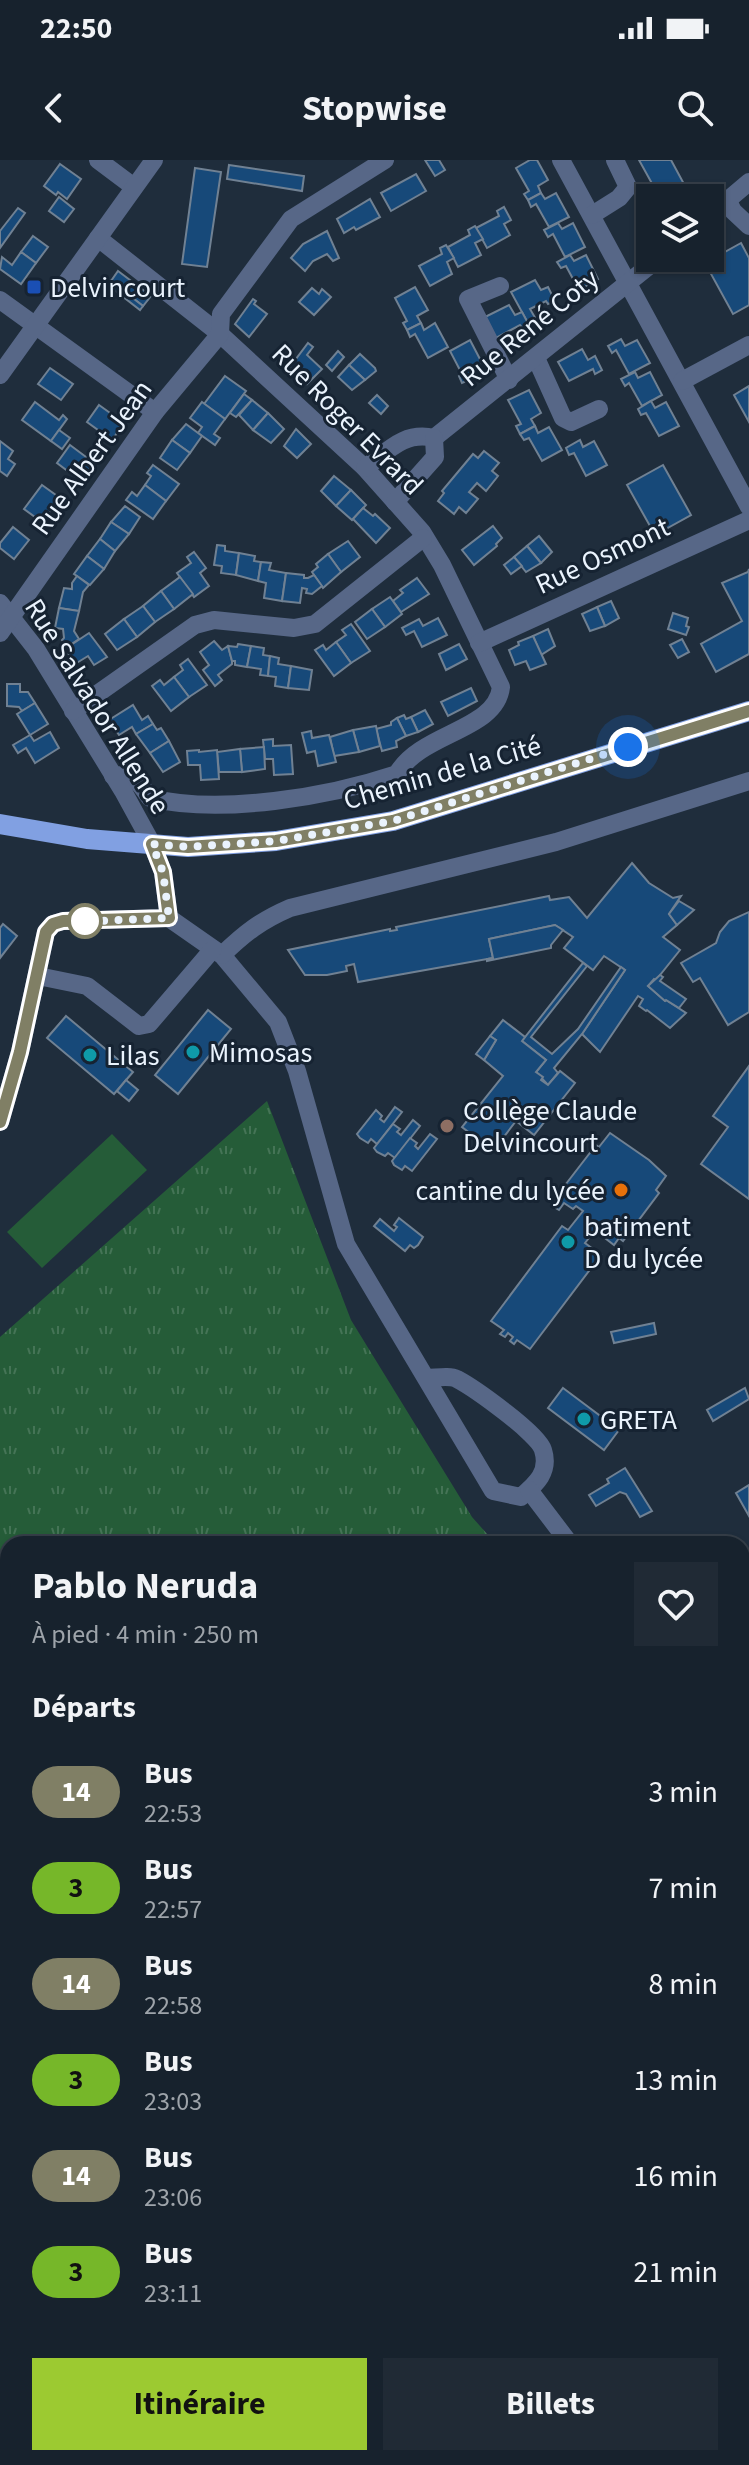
<!DOCTYPE html>
<html lang="fr">
<head>
<meta charset="utf-8">
<style>
  :root { --surface:#17222d; --page:#202a35; --text:#f1f3f6; --muted:#9ea4aa; --line:#363f49; --accent:#9cca31 }
  body { margin:0; font-family:"Source Sans 3",sans-serif; background:var(--page); color:var(--text); height:100vh; display:flex; flex-direction:column; font-size:30px; white-space:nowrap }
  * { box-sizing:border-box; margin:0 }
  p { font-size:26px; color:var(--muted) }
  .icon { flex:none; width:44px; height:44px; fill:none; stroke:currentColor; stroke-width:2; stroke-linecap:round; stroke-linejoin:round }
  .map { position:relative; flex:1; overflow:hidden }
  .sheet { position:absolute; left:0px; top:1376px; width:750px; height:930px; display:flex; flex-direction:column; background:var(--surface); border-radius:24px 24px 0 0; box-shadow:0 2px 6px #0004,0 0 0 2px var(--line) }
  .sheet>* { flex:none }
  .badge { padding:0 16px; border-radius:26px; font-size:28px; line-height:52px }
  .buttons { position:absolute; left:636px; top:24px; display:grid; gap:16px }
  .buttons a { display:grid; place-items:center; width:88px; height:88px; border-radius:0px; background:var(--surface); box-shadow:0 2px 6px #0004,0 0 0 2px var(--line); font-size:40px }
  .you { position:absolute; width:40px; height:40px; margin:-20px; border:6px solid #fff; border-radius:50%; background:#1a73e8; box-shadow:0 0 0 12px #1a73e833 }
  .map>.badge { position:absolute; translate:-50% -50%; box-shadow:0 0 0 4px #fff }
  h2 { padding:0 32px; font-size:30px; line-height:72px }
  .round { display:grid; place-items:center; flex:none; width:84px; height:84px; border-radius:0px; background:var(--page) }
  .overview { display:flex; align-items:center; justify-content:space-between; height:136px; padding:0 32px }
  h1 { font-size:38px; font-weight:700; line-height:60px }
  .primary-button { display:flex; gap:16px; margin-top:auto; padding:16px 32px }
  .primary-button a { flex:1; height:92px; border-radius:0px; background:var(--accent); color:#111; font-size:32px; font-weight:700; line-height:92px; text-align:center }
  .primary-button a+a { background:var(--page); color:var(--text) }
  ul { padding:0; list-style:none }
  li { display:flex; align-items:center; gap:24px; height:96px; padding:0 32px }
  li div { flex:1 }
  li b { display:block; font-size:30px }
  li em { font-style:normal }
  li .badge { min-width:88px; font-weight:700; text-align:center }
  .status { display:flex; justify-content:space-between; align-items:center; height:56px; padding:0 40px; background:var(--surface); direction:ltr }
  .status svg { height:22px; fill:currentColor }
  header { display:flex; justify-content:space-between; align-items:center; height:104px; padding:0 32px; background:var(--surface); font-size:36px; font-weight:700 }
  .map>svg:first-child { display:block }
  .grass { fill:url(#grass-tufts) }
  .pitch { fill:#255c38 }
  .building { fill:#174979; stroke:#708193; stroke-width:2 }
  .lines { fill:none; stroke-linecap:round; stroke-linejoin:round }
  .minor { stroke:#576787; stroke-width:18 }
  .major { stroke:#81a0e2; stroke-width:20 }
  .line-casing { stroke:#fff; stroke-width:18 }
  .line { stroke:#807f65; stroke-width:12 }
  .walk { stroke:#eaf3fd; stroke-width:8; stroke-dasharray:0 14.4 }
  .transit-dot { fill:#1a4fb4; stroke:#162332; stroke-width:3 }
  .stop-dot { fill:#fff; stroke:#807f65; stroke-width:4 }
  .culture-dot { fill:#0f9aa8; stroke:#162332; stroke-width:3 }
  .education-dot { fill:#8d6e63; stroke:#162332; stroke-width:3 }
  .food-dot { fill:#e8710a; stroke:#162332; stroke-width:3 }
  .labels { text-anchor:middle; stroke-width:6; stroke-linejoin:round; paint-order:stroke }
  .poi-label { font-size:28px; fill:#eaf3fd; stroke:#162332; text-anchor:start }
  .street-label { font-size:28px; fill:#eaf3fd; stroke:#162332 }
</style>
</head>
<body>
<div class="status"><b>22:50</b><svg viewBox="0 0 49 12"><path d="M0 12V9h3v3zM5 12V6h3v6zM10 12V3h3v9zM15 12V0h3v12zM26 1h20v11H26zM47 4h2v5h-2z"/></svg></div>
<header><svg class="icon" aria-label="back" viewBox="0 0 24 24"><path d="M15 5l-7 7 7 7"/></svg>Stopwise<svg class="icon" aria-label="search" viewBox="0 0 24 24"><circle cx="10" cy="10" r="6"/><path d="M15 15l6 6"/></svg></header>
<div class="map">
<svg width="749" height="2305" viewBox="0 0 749 2305">
  <defs>
    <pattern id="grass-tufts" width="24" height="20" patternUnits="userSpaceOnUse" patternTransform="scale(2)"><rect width="24" height="20" fill="#255c38"/><path d="M3 7l-1-3M5 7V3M7 7l1-3M15 17l-1-3M17 17v-4M19 17l1-3" fill="none" stroke="#457456"/></pattern>
  </defs>
  <rect width="100%" height="100%" fill="#1f2d3c"/>
  <polygon class="grass" points="267,941 351,1160 472,1357 496,1384 8,1384 8,2240 0,2240 0,1177"/>
  <polygon class="pitch" points="112,974 147,1010 42,1108 7,1072"/>
  <g class="building">
    <polygon points="425,0 439,0 445,10 435,16"/>
    <polygon points="530,0 537,0 548,20 538,26 541,33 528,40 524,34 529,31 516,8"/>
    <polygon points="639,0 671,0 691,37 660,38"/>
    <polygon points="60,4 81,19 67,39 58,32 56,35 44,26"/>
    <polygon points="229,5 304,16 302,31 227,19"/>
    <polygon points="195,8 221,12 207,107 182,104"/>
    <polygon points="416,14 426,31 391,51 381,33"/>
    <polygon points="541,33 545,39 556,33 569,57 549,67 536,44 531,47 528,40"/>
    <polygon points="59,37 74,49 64,62 49,51"/>
    <polygon points="370,39 380,57 356,70 354,67 344,73 337,59"/>
    <polygon points="504,47 511,60 504,64 510,75 487,88 476,68 499,56 497,51"/>
    <polygon points="18,48 25,53 0,88 0,71"/>
    <polygon points="558,63 562,69 573,63 585,87 565,97 553,74 548,77 544,70"/>
    <polygon points="475,66 483,79 475,83 481,95 458,107 448,87 470,75 468,70"/>
    <polygon points="327,71 339,98 333,101 327,94 313,101 305,111 291,98 303,84"/>
    <polygon points="33,76 48,87 36,103 21,92"/>
    <polygon points="741,83 749,98 749,145 733,154 705,103"/>
    <polygon points="446,85 454,98 447,102 452,114 430,126 419,106 442,94 440,88"/>
    <polygon points="21,92 36,103 21,124 0,109 2,97 12,105"/>
    <polygon points="570,95 574,101 586,95 598,119 579,130 566,106 561,108 557,102"/>
    <polygon points="118,111 151,136 143,146 111,121"/>
    <polygon points="535,120 541,130 548,127 555,141 548,144 546,141 530,149 537,161 529,165 511,132"/>
    <polygon points="111,121 143,146 140,150 108,125"/>
    <polygon points="415,127 428,150 417,156 421,163 407,170 403,163 407,161 395,138"/>
    <polygon points="312,128 319,134 322,129 331,137 314,155 299,142"/>
    <polygon points="253,139 256,141 254,144 267,154 249,177 235,164"/>
    <polygon points="509,145 515,155 522,152 529,165 523,169 520,165 496,178 485,157"/>
    <polygon points="421,163 424,170 435,163 448,187 428,198 415,174 410,177 407,170"/>
    <polygon points="621,179 625,186 637,180 650,203 629,214 616,190 612,193 608,186"/>
    <polygon points="470,180 482,203 472,209 476,217 462,223 459,216 462,214 450,191"/>
    <polygon points="308,183 313,187 307,195 322,209 307,224 290,207"/>
    <polygon points="582,189 588,200 595,196 602,210 595,214 593,209 569,221 558,202"/>
    <polygon points="338,191 344,197 332,211 326,205"/>
    <polygon points="360,194 375,208 376,211 365,220 349,205"/>
    <polygon points="349,205 365,220 352,230 338,217"/>
    <polygon points="50,208 73,224 61,240 38,224"/>
    <polygon points="635,212 638,218 650,212 662,235 642,246 629,223 625,226 621,219"/>
    <polygon points="225,216 246,231 225,259 204,244"/>
    <polygon points="749,226 749,262 734,235"/>
    <polygon points="529,230 541,253 531,259 535,266 520,274 516,266 521,264 508,240"/>
    <polygon points="244,234 252,240 236,257 230,253"/>
    <polygon points="377,235 388,246 381,254 369,243"/>
    <polygon points="252,240 268,253 253,270 239,255"/>
    <polygon points="651,241 655,248 666,242 679,266 659,276 646,253 641,255 638,249"/>
    <polygon points="35,242 59,260 63,255 67,259 51,281 22,260"/>
    <polygon points="202,242 225,259 214,274 220,278 215,285 198,273 202,267 190,258"/>
    <polygon points="99,245 124,263 112,280 87,262"/>
    <polygon points="268,253 284,269 271,283 253,270"/>
    <polygon points="186,264 202,276 190,293 172,280"/>
    <polygon points="535,266 538,273 549,267 562,290 542,301 529,278 524,280 520,274"/>
    <polygon points="296,269 311,284 297,298 284,286"/>
    <polygon points="59,270 70,278 62,289 51,281"/>
    <polygon points="172,280 190,293 177,310 160,298"/>
    <polygon points="580,280 583,287 594,281 607,305 586,316 574,293 569,295 566,288"/>
    <polygon points="0,281 13,291 8,299 15,304 7,316 0,311"/>
    <polygon points="70,285 94,303 81,321 57,303"/>
    <polygon points="484,291 499,303 492,311 498,316 486,331 477,323 469,332 478,339 466,353 459,347 454,354 438,341 444,333 442,331 473,294 478,298"/>
    <polygon points="153,305 179,324 166,341 145,325 151,316 147,313"/>
    <polygon points="663,305 691,355 655,375 627,325"/>
    <polygon points="334,316 351,330 336,346 321,331"/>
    <polygon points="42,325 60,338 42,362 24,349"/>
    <polygon points="145,325 166,341 153,359 126,340 132,332 137,336"/>
    <polygon points="351,330 366,345 352,360 336,346"/>
    <polygon points="125,346 140,357 129,374 111,362"/>
    <polygon points="363,348 373,356 375,354 390,368 376,383 353,359"/>
    <polygon points="111,362 129,374 115,391 100,379"/>
    <polygon points="493,366 502,378 496,384 497,386 474,405 462,390"/>
    <polygon points="13,367 29,380 14,399 0,388 0,383"/>
    <polygon points="539,376 552,392 541,403 527,386"/>
    <polygon points="100,379 115,391 104,409 87,396"/>
    <polygon points="348,381 360,397 341,412 328,394"/>
    <polygon points="217,385 225,386 225,391 239,393 236,415 221,413 222,406 214,405"/>
    <polygon points="527,386 541,403 526,412 514,397"/>
    <polygon points="194,392 206,408 200,413 209,426 194,437 177,413 191,403 187,397"/>
    <polygon points="239,393 255,396 254,401 261,402 258,421 236,415"/>
    <polygon points="328,394 341,412 323,428 312,412 318,407 316,404"/>
    <polygon points="87,396 104,409 90,425 74,414"/>
    <polygon points="514,397 522,406 511,414 504,405"/>
    <polygon points="261,402 271,403 269,410 286,413 282,441 264,438 266,423 258,421"/>
    <polygon points="749,409 749,494 716,512 701,484 742,461 722,423 748,412"/>
    <polygon points="286,413 304,415 304,418 308,418 314,415 322,426 312,434 306,433 307,429 302,428 300,443 282,441"/>
    <polygon points="77,416 89,425 83,432 79,451 59,448 64,428 72,429 72,423"/>
    <polygon points="180,417 193,434 174,449 161,431"/>
    <polygon points="417,418 429,434 401,452 393,441 403,433 400,430"/>
    <polygon points="161,431 174,449 155,462 143,446"/>
    <polygon points="390,437 402,454 385,467 372,449"/>
    <polygon points="611,441 619,458 605,466 597,447"/>
    <polygon points="143,446 155,462 137,477 124,459"/>
    <polygon points="597,447 605,466 590,471 582,454"/>
    <polygon points="59,448 79,451 74,471 79,479 67,487 62,480 64,478 63,469 55,468"/>
    <polygon points="372,449 385,467 367,479 355,462"/>
    <polygon points="673,453 688,458 686,466 689,467 686,475 668,469"/>
    <polygon points="438,458 447,475 422,487 414,471 406,475 402,468 419,459 423,466"/>
    <polygon points="124,459 137,477 117,490 105,474"/>
    <polygon points="351,464 370,491 351,503 336,482 346,475 342,470"/>
    <polygon points="548,469 555,486 541,495 533,476"/>
    <polygon points="89,473 107,497 94,505 88,496 75,504 65,489"/>
    <polygon points="533,476 546,504 530,510 526,501 515,505 509,490 519,485 518,482"/>
    <polygon points="682,479 689,492 678,498 670,485"/>
    <polygon points="214,481 222,490 228,486 232,501 232,504 218,515 222,520 215,526 203,510 209,505 200,492"/>
    <polygon points="336,482 351,503 334,516 315,490 323,485 326,490"/>
    <polygon points="238,484 251,486 247,507 235,505 235,501 232,501 228,486 237,487"/>
    <polygon points="459,484 467,499 446,510 439,494"/>
    <polygon points="251,486 264,488 263,495 270,496 268,516 260,515 261,509 247,507"/>
    <polygon points="270,496 279,498 278,504 291,506 288,528 275,526 276,517 268,516"/>
    <polygon points="188,499 207,525 189,537 174,517 183,510 180,505"/>
    <polygon points="291,506 312,510 309,530 288,528"/>
    <polygon points="174,517 189,537 171,551 152,526 160,520 164,525"/>
    <polygon points="7,524 20,524 20,532 28,532 35,543 22,551 19,547 7,546"/>
    <polygon points="471,528 477,541 448,556 441,542"/>
    <polygon points="35,543 48,564 30,575 17,554"/>
    <polygon points="133,545 142,560 148,556 153,564 136,574 132,567 119,575 109,560"/>
    <polygon points="425,550 433,564 418,572 411,557"/>
    <polygon points="404,555 406,559 411,557 418,572 406,576 397,558"/>
    <polygon points="397,558 406,576 396,581 397,587 382,591 376,569 391,565 391,562"/>
    <polygon points="153,564 157,570 161,568 169,581 150,593 136,574"/>
    <polygon points="376,566 380,586 359,592 353,570"/>
    <polygon points="353,570 359,592 334,596 330,577"/>
    <polygon points="311,571 312,578 329,575 336,602 318,606 315,591 307,593 302,573"/>
    <polygon points="50,572 59,588 35,603 26,588 18,593 13,585 30,575 34,581"/>
    <polygon points="273,579 273,586 291,585 293,614 274,615 273,599 265,599 263,580"/>
    <polygon points="169,581 180,602 163,612 150,593"/>
    <polygon points="264,587 265,609 242,612 240,589"/>
    <polygon points="240,589 242,612 219,612 217,592"/>
    <polygon points="199,590 199,592 217,590 219,619 201,620 200,605 188,605 187,591"/>
    <polygon points="632,703 649,723 673,738 681,736 669,754 677,765 663,777 680,790 656,820 654,819 648,826 665,841 666,840 686,853 670,868 647,850 646,851 639,846 643,839 638,836 600,892 582,874 625,810 604,796 593,810 564,788 573,777 555,765 489,779 493,798 358,822 354,804 346,806 347,811 327,815 305,815 288,790 390,769 390,771 397,770 396,767 549,736 550,740 569,737 587,758"/>
    <polygon points="679,741 694,750 677,765 669,754"/>
    <polygon points="749,752 749,852 728,865 700,818 693,822 681,803 716,783 720,772 729,761"/>
    <polygon points="3,764 17,776 0,798 0,768"/>
    <polygon points="555,765 563,770 551,785 551,788 487,801 487,799 493,798 489,779"/>
    <polygon points="583,803 587,806 531,877 552,894 578,869 621,807 625,810 582,874 554,908 558,913 548,925 536,912 546,900 522,881"/>
    <polygon points="660,815 663,817 660,821 686,839 679,848 666,840 665,841 648,826"/>
    <polygon points="208,850 231,869 178,934 155,915"/>
    <polygon points="66,856 133,912 114,934 47,878"/>
    <polygon points="503,860 525,877 522,881 546,900 536,912 543,917 541,920 548,925 560,911 575,923 534,975 516,961 493,991 462,967 503,916 484,900 496,880 490,876"/>
    <polygon points="490,876 496,880 484,900 476,894"/>
    <polygon points="749,906 749,1039 701,1004 728,967 713,956"/>
    <polygon points="126,920 138,930 129,941 117,931"/>
    <polygon points="395,947 402,952 377,984 371,979 368,983 360,978 357,974 376,950 382,956 380,959 384,962"/>
    <polygon points="413,960 420,966 395,998 388,993 385,996 377,992 374,988 393,964 400,969 397,972 401,975"/>
    <polygon points="610,973 649,1000 666,1016 656,1030 659,1033 623,1081 619,1078 614,1085 601,1075 606,1068 600,1064 585,1083 601,1095 530,1189 517,1180 514,1184 510,1181 513,1177 508,1173 505,1177 500,1174 504,1170 491,1161 562,1066 568,1070 583,1051 576,1046 573,1049 564,1043 559,1050 554,1047 563,1036 559,1033 596,985 599,987"/>
    <polygon points="430,974 437,979 412,1011 405,1006 402,1010 394,1005 392,1001 410,978 417,983 415,986 418,989"/>
    <polygon points="399,1058 423,1077 418,1085 414,1088 410,1085 405,1091 374,1066 380,1059 394,1071 397,1067 394,1065"/>
    <polygon points="654,1163 656,1174 614,1183 611,1172"/>
    <polygon points="563,1228 619,1270 604,1290 548,1248"/>
    <polygon points="745,1228 749,1239 713,1261 707,1250"/>
    <polygon points="625,1308 652,1351 640,1357 626,1334 620,1332 596,1346 589,1335 609,1323 607,1319"/>
    <polygon points="749,1325 749,1356 736,1333"/>
  </g>
  <g class="lines">
    <g class="minor">
      <polyline points="98,0 134,27"/>
      <polyline points="561,0 749,347"/>
      <polyline points="728,41 733,51 749,66"/>
      <polyline points="592,55 619,38 628,27 615,0"/>
      <polyline points="710,55 749,22"/>
      <path d="M 98,78 L 220,174 L 365,308 L 422,372 L 442,405 L 501,527 C 496,571 421,572 397,614 C 328,637 221,655 150,638 C 140,623 132,612 113,616"/>
      <polyline points="500,126 468,139 509,220"/>
      <polyline points="0,140 155,252"/>
      <polyline points="536,198 563,258 571,262 599,249"/>
      <polyline points="0,215 154,0"/>
      <polyline points="682,221 749,185"/>
      <polyline points="434,278 659,98"/>
      <path d="M 365,308 C 388,291 404,271 434,278"/>
      <polyline points="395,342 435,297 434,278"/>
      <path d="M 0,443 L 36,489 L 123,631 L 152,684 L 163,712 L 169,758 L 222,795 L 278,862 L 297,911 L 346,1084 L 493,1331 L 521,1337 C 536,1324 550,1312 543,1290 C 539,1274 474,1228 457,1219 C 449,1215 436,1218 427,1218"/>
      <polyline points="0,473 155,252 220,174 221,154 291,59 385,0"/>
      <polyline points="479,483 749,360"/>
      <polyline points="73,551 195,465 214,460 294,468 315,464 423,378"/>
      <path d="M 222,795 C 245,773 260,761 290,748 L 556,682 L 749,621"/>
      <polyline points="38,816 87,826 139,866 149,864 213,789"/>
      <polyline points="0,962 20,892 46,772 53,764 63,761 169,758"/>
      <polyline points="529,1330 570,1384"/>
      <polyline points="742,2065 749,2079"/>
    </g>
    <polyline class="major" points="0,664 87,679 188,687 276,681 393,661 749,551"/>
  </g>
  <g class="lines">
    <g class="line-casing">
      <polyline id="line" points="0,962 20,892 46,772 53,764 63,761 169,758 163,712 152,684 188,687 276,681 393,661 749,551"/>
    </g>
    <use href="#line" class="line"/>
    <polyline class="walk" points="85,761 73,762 169,758 163,712 152,684 188,687 276,681 393,661 628,587"/>
  </g>
  <rect class="transit-dot" x="26" y="119" width="16" height="16" rx="4"/>
  <circle class="stop-dot" cx="85" cy="761" r="16"/>
  <g class="culture-dot">
    <circle cx="193" cy="892" r="8"/>
    <circle cx="90" cy="895" r="8"/>
    <circle cx="568" cy="1082" r="8"/>
    <circle cx="584" cy="1259" r="8"/>
  </g>
  <circle class="education-dot" cx="447" cy="966" r="8"/>
  <circle class="food-dot" cx="621" cy="1030" r="8"/>
  <g class="labels">
    <g class="poi-label">
      <text x="50" y="137">Delvincourt</text>
      <text x="209" y="902">Mimosas</text>
      <text x="106" y="905">Lilas</text>
      <text x="463" y="960">Collège Claude<tspan x="463" dy="32">Delvincourt</tspan></text>
      <text x="605" y="1040" text-anchor="end">cantine du lycée</text>
      <text x="584" y="1076">batiment<tspan x="584" dy="32">D du lycée</tspan></text>
      <text x="600" y="1269">GRETA</text>
    </g>
    <g class="street-label">
      <text transform="translate(529 167) rotate(-39)" y="10">Rue René Coty</text>
      <text transform="translate(348 259) rotate(45)" y="10">Rue Roger Evrard</text>
      <text transform="translate(91 297) rotate(-54)" y="10">Rue Albert Jean</text>
      <text transform="translate(602 395) rotate(-25)" y="10">Rue Osmont</text>
      <text transform="translate(98 546) rotate(58)" y="10">Rue Salvador Allende</text>
      <text transform="translate(442 612) rotate(-16)" y="10">Chemin de la Cité</text>
    </g>
  </g>
</svg>
<div class="buttons">
<a><svg class="icon" aria-label="layers" viewBox="0 0 24 24"><path d="M12 4l9 5-9 5-9-5zM3 14l9 5 9-5"/></svg></a>
</div>
<div class="you" style="left:628px;top:587px"></div>
<section class="sheet">
<div class="overview"><div><h1>Pablo Neruda</h1><p>À pied · 4 min · 250 m</p></div><a class="round"><svg class="icon" aria-label="heart" viewBox="0 0 24 24"><path d="M12 20l-8-8c-3-5 5-10 8-4 3-6 11-1 8 4z"/></svg></a></div>
<h2>Départs</h2>
<ul>
<li><span class="badge" style="background:#807f65;color:#fff">14</span><div><b>Bus</b><p>22:53</p></div><em>3 min</em></li>
<li><span class="badge" style="background:#76b729;color:#111">3</span><div><b>Bus</b><p>22:57</p></div><em>7 min</em></li>
<li><span class="badge" style="background:#807f65;color:#fff">14</span><div><b>Bus</b><p>22:58</p></div><em>8 min</em></li>
<li><span class="badge" style="background:#76b729;color:#111">3</span><div><b>Bus</b><p>23:03</p></div><em>13 min</em></li>
<li><span class="badge" style="background:#807f65;color:#fff">14</span><div><b>Bus</b><p>23:06</p></div><em>16 min</em></li>
<li><span class="badge" style="background:#76b729;color:#111">3</span><div><b>Bus</b><p>23:11</p></div><em>21 min</em></li>
</ul>
<div class="primary-button"><a>Itinéraire</a><a>Billets</a></div>
</section>
</div>
</body>
</html>
